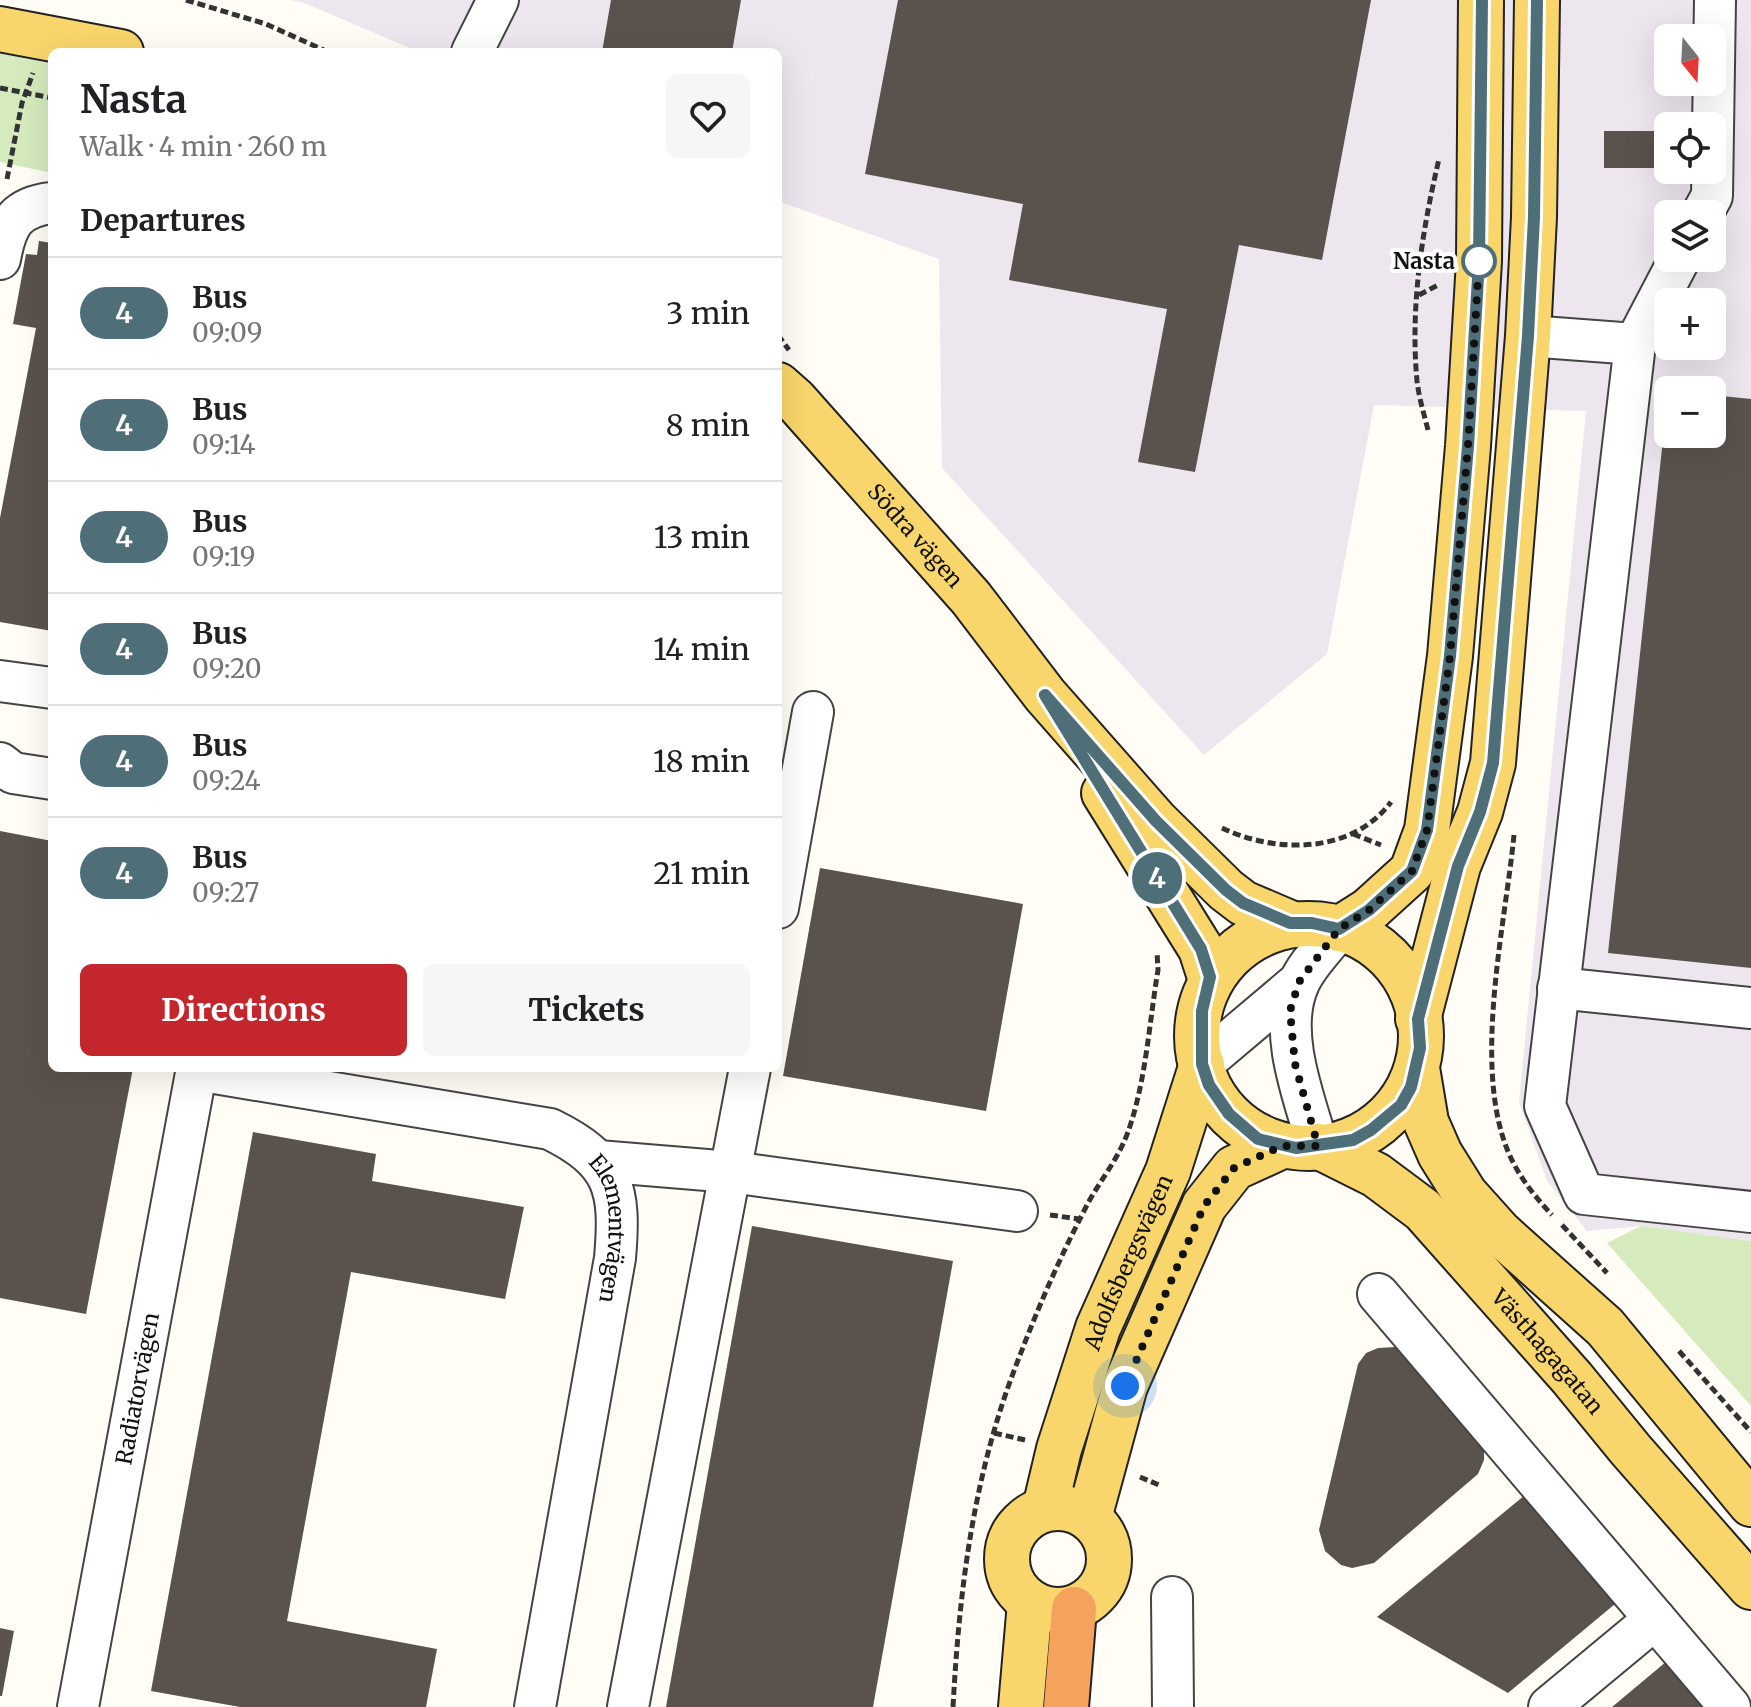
<!DOCTYPE html>
<html lang="en">
<head>
<meta charset="utf-8">
<style>
  :root { --surface:#fff; --page:#f6f6f6; --text:#202124; --muted:#757577; --line:#e0e0e0; --accent:#c4262e }
  body { margin:0; font-family:Merriweather,serif; background:var(--page); color:var(--text); height:100vh; display:flex; flex-direction:column; font-size:30px; white-space:nowrap }
  * { box-sizing:border-box; margin:0 }
  p { font-size:26px; color:var(--muted) }
  .icon { flex:none; width:44px; height:44px; fill:none; stroke:currentColor; stroke-width:2; stroke-linecap:round; stroke-linejoin:round }
  .map { position:relative; flex:1; overflow:hidden }
  .panel { position:absolute; left:48px; top:48px; width:734px; height:1024px; display:flex; flex-direction:column; background:var(--surface); border-radius:12px; box-shadow:0 8px 32px #0002 }
  .panel>* { flex:none }
  .badge { padding:0 16px; border-radius:26px; font-size:28px; line-height:52px }
  .needle { width:52px; rotate:162deg }
  .controls { position:absolute; left:1654px; top:24px; display:grid; gap:16px }
  .controls a { display:grid; place-items:center; width:72px; height:72px; border-radius:12px; background:var(--surface); box-shadow:0 8px 32px #0002; font-size:40px }
  .you { position:absolute; width:40px; height:40px; margin:-20px; border:6px solid #fff; border-radius:50%; background:#1a73e8; box-shadow:0 0 0 12px #1a73e833 }
  .map>.badge { position:absolute; translate:-50% -50%; box-shadow:0 0 0 4px #fff }
  h2 { padding:0 32px; font-size:30px; line-height:72px }
  .round { display:grid; place-items:center; flex:none; width:84px; height:84px; border-radius:12px; background:var(--page) }
  .overview { display:flex; align-items:center; justify-content:space-between; height:136px; padding:0 32px }
  h1 { font-size:38px; font-weight:700; line-height:60px }
  .primary-button { display:flex; gap:16px; margin-top:auto; padding:16px 32px }
  .primary-button a { flex:1; height:92px; border-radius:12px; background:var(--accent); color:#fff; font-size:32px; font-weight:700; line-height:92px; text-align:center }
  .primary-button a+a { background:var(--page); color:var(--text) }
  ul { padding:0; list-style:none }
  li { display:flex; align-items:center; gap:24px; height:112px; padding:0 32px; border-top:2px solid var(--line) }
  li div { flex:1 }
  li b { display:block; font-size:30px }
  li em { font-style:normal }
  li .badge { min-width:88px; font-weight:700; text-align:center }
  .map>svg:first-child { display:block }
  .industrial { fill:#eee6ef; fill-rule:evenodd }
  .green { fill:#d5ebbd }
  .building { fill:#5a524d }
  .lines { fill:none; stroke-linecap:round; stroke-linejoin:round }
  .minor-casing { stroke:#444; stroke-width:44 }
  .major-casing { stroke:#222; stroke-width:48 }
  .highway-casing { stroke:#222; stroke-width:48 }
  .path { stroke:#333; stroke-width:5; stroke-dasharray:8 4; stroke-linecap:butt }
  .minor { stroke:#fff; stroke-width:40 }
  .major { stroke:#f9d66b; stroke-width:44 }
  .highway { stroke:#f5a25d; stroke-width:44 }
  .line-casing { stroke:#fff; stroke-width:18 }
  .line { stroke:#4f6f78; stroke-width:12 }
  .walk { stroke:#111; stroke-width:8; stroke-dasharray:0 14.4 }
  .stop-dot { fill:#fff; stroke:#4f6f78; stroke-width:4 }
  .labels { text-anchor:middle; stroke-width:8; stroke-linejoin:round; paint-order:stroke }
  .stop-label { font-size:22px; font-weight:bold; fill:#111; stroke:#fff; text-anchor:end }
  .street-label { font-size:22px; fill:#111; stroke:#fff }
</style>
</head>
<body>
<div class="map">
<svg width="1751" height="1707" viewBox="0 0 1751 1707">
  <rect width="100%" height="100%" fill="#fffdf5"/>
  <path class="industrial" d="M 290,0 L 1751,0 L 1751,1241 L 1641,1226 L 1587,1231 L 1547,1181 L 1519,1102 L 1586,411 L 1374,405 L 1327,654 L 1204,755 L 942,468 L 939,259 L 778,201 L 778,52 L 419,52 L 302,2 ZM 1668,38 L 1712,38 L 1712,82 L 1668,82 ZM 1668,126 L 1712,126 L 1712,170 L 1668,170 ZM 1668,214 L 1712,214 L 1712,258 L 1668,258 ZM 1668,302 L 1712,302 L 1712,346 L 1668,346 ZM 1668,390 L 1712,390 L 1712,434 L 1668,434 Z"/>
  <g class="green">
    <polygon points="0,53 52,64 52,173 0,162"/>
    <polygon points="1641,1226 1751,1241 1751,1406 1607,1243"/>
  </g>
  <g class="building">
    <polygon points="611,0 741,0 732,52 602,52"/>
    <polygon points="898,0 1371,0 1322,260 1239,245 1195,472 1138,462 1167,309 1009,280 1023,204 865,174"/>
    <rect x="1604" y="131" width="64" height="37"/>
    <polygon points="39,241 52,243 52,631 0,622 0,518 36,328 13,324 26,254 37,255"/>
    <polygon points="1712,395 1751,399 1751,968 1608,953 1666,411 1668,411 1668,434 1712,434"/>
    <polygon points="0,831 52,841 52,1068 133,1068 86,1314 0,1298"/>
    <polygon points="820,868 1023,904 986,1111 783,1076"/>
    <polygon points="253,1132 376,1154 372,1181 524,1207 505,1299 351,1272 287,1621 437,1649 426,1707 240,1707 151,1691"/>
    <polygon points="752,1226 953,1261 873,1707 666,1707"/>
    <polygon points="1395,1347 1404,1350 1484,1449 1484,1460 1478,1474 1374,1563 1352,1568 1341,1565 1325,1551 1319,1530 1358,1364 1366,1353 1378,1348"/>
    <polygon points="1525,1495 1615,1604 1508,1693 1377,1617"/>
    <polygon points="0,1628 14,1631 2,1696 0,1696"/>
    <polygon points="1667,1661 1706,1707 1612,1707"/>
  </g>
  <g class="lines">
    <g class="minor-casing">
      <g id="minor">
        <polyline points="472,52 498,0"/>
        <polyline points="1702,214 1712,196 1715,0"/>
        <path d="M 0,259 C 6,226 14,207 52,203"/>
        <polyline points="1528,336 1635,344 1545,1106 1584,1194 1751,1212"/>
        <polyline points="1635,344 1680,258"/>
        <polyline points="0,681 52,688"/>
        <polyline points="0,763 13,773 52,779"/>
        <polyline points="778,908 813,712"/>
        <polyline points="1558,988 1751,1008"/>
        <polyline points="1202,1064 1299,982"/>
        <path id="s1" d="M 197,1070 L 550,1129 C 615,1161 621,1189 615,1258 L 535,1707"/>
        <path d="M 1318,1146 C 1304,1098 1277,1031 1299,983 C 1307,964 1326,946 1339,929"/>
        <polyline points="598,1161 731,1172 1017,1211"/>
        <polyline points="1378,1294 1730,1707"/>
        <polyline points="1172,1597 1173,1707"/>
        <path id="s2" d="M 78,1707 L 197,1068"/>
        <polyline points="628,1707 750,1068"/>
        <polyline points="1549,1707 1655,1619"/>
      </g>
    </g>
    <g class="major-casing">
      <g id="major">
        <polyline points="0,29 121,52"/>
        <path id="s3" d="M 778,385 L 795,400 L 971,598 L 1045,695 L 1156,821 L 1226,890 L 1243,903 L 1290,923"/>
        <polyline points="1104,793 1201,949 1210,977"/>
        <circle cx="1309" cy="1036" r="112"/>
        <polyline points="1339,929 1369,910 1412,871 1427,830 1450,656 1468,446 1479,261 1481,0"/>
        <polyline points="1418,1019 1458,866 1480,812 1493,763 1528,336 1534,217 1537,0"/>
        <polyline points="1417,1068 1426,1122 1440,1154 1465,1194 1500,1233 1605,1327 1751,1504"/>
        <path id="s4" d="M 1318,1146 L 1376,1175 L 1423,1210 L 1572,1378 L 1630,1449 L 1751,1587"/>
        <circle cx="1058" cy="1559" r="51"/>
        <path id="s5" d="M 1045,1508 L 1059,1449 L 1098,1328 L 1168,1171 L 1202,1064"/>
        <polyline points="1089,1518 1125,1386 1204,1206 1234,1168 1282,1146"/>
        <polyline points="1021,1707 1030,1603"/>
      </g>
    </g>
    <g class="highway-casing">
      <polyline id="highway" points="1066,1707 1074,1609"/>
    </g>
    <g class="path">
      <polyline points="186,0 266,24 328,52"/>
      <polyline points="0,88 52,98"/>
      <polyline points="7,179 22,103 33,73"/>
      <polyline points="1419,295 1438,285"/>
      <polyline points="778,335 789,350"/>
      <path d="M 1428,430 C 1424,414 1419,398 1417,381 C 1410,307 1422,231 1439,159"/>
      <path d="M 1222,828 C 1277,854 1352,854 1391,802"/>
      <polyline points="1353,834 1381,845"/>
      <path d="M 1514,835 C 1505,927 1471,1070 1510,1156 C 1520,1178 1536,1198 1552,1215"/>
      <polyline points="1050,1215 1079,1219"/>
      <polyline points="1562,1225 1607,1273"/>
      <polyline points="1679,1351 1751,1432"/>
      <polyline points="994,1433 1025,1440"/>
      <polyline points="1140,1477 1159,1485"/>
      <path d="M 953,1707 C 959,1597 971,1494 1007,1390 C 1029,1329 1054,1269 1084,1211 C 1098,1182 1116,1164 1128,1132 C 1146,1081 1149,1024 1158,970 L 1157,952"/>
    </g>
    <use href="#minor" class="minor"/>
    <use href="#major" class="major"/>
    <use href="#highway" class="highway"/>
  </g>
  <g class="lines">
    <g class="line-casing">
      <polyline id="line" points="1482,0 1479,261 1468,446 1450,656 1427,830 1412,871 1369,910 1339,929 1312,923 1290,923 1243,903 1226,890 1156,821 1045,695 1201,949 1210,977 1202,1011 1202,1064 1209,1085 1229,1114 1258,1139 1296,1148 1353,1140 1371,1130 1401,1105 1411,1087 1420,1048 1418,1019 1458,866 1480,812 1493,763 1528,336 1534,217 1537,0"/>
    </g>
    <use href="#line" class="line"/>
    <polyline class="walk" points="1125,1386 1204,1206 1234,1168 1282,1146 1318,1146 1295,1064 1290,1011 1299,982 1339,929 1369,910 1412,871 1427,830 1450,656 1468,446 1479,261"/>
  </g>
  <circle class="stop-dot" cx="1479" cy="261" r="16"/>
  <g class="labels">
    <g class="stop-label">
      <text x="1455" y="269">Nasta</text>
    </g>
    <g class="street-label">
      <text dy="8" stroke="none"><textPath href="#s3" startOffset="204">Södra vägen</textPath></text>
      <text dy="8" stroke="none"><textPath href="#s1" startOffset="486">Elementvägen</textPath></text>
      <text dy="8" stroke="none"><textPath href="#s5" startOffset="260">Adolfsbergsvägen</textPath></text>
      <text dy="8" stroke="none"><textPath href="#s4" startOffset="312">Västhagagatan</textPath></text>
      <text dy="8" stroke="none"><textPath href="#s2" startOffset="324">Radiatorvägen</textPath></text>
    </g>
  </g>
</svg>
<div class="controls">
<a><svg class="needle" viewBox="-14 -14 28 28"><path d="M0-13l5 13h-10z" fill="#e53935"/><path d="M0 13l5-13h-10z" fill="#757577"/></svg></a>
<a><svg class="icon" aria-label="locate" viewBox="0 0 24 24"><circle cx="12" cy="12" r="6"/><path d="M12 2v4M12 18v4M2 12h4M18 12h4"/></svg></a>
<a><svg class="icon" aria-label="layers" viewBox="0 0 24 24"><path d="M12 4l9 5-9 5-9-5zM3 14l9 5 9-5"/></svg></a>
<a>+</a>
<a>−</a>
</div>
<div class="you" style="left:1125px;top:1386px"></div>
<b class="badge" style="left:1157px;top:878px;background:#4f6f78;color:#fff">4</b>
<section class="panel">
<div class="overview"><div><h1>Nasta</h1><p>Walk · 4 min · 260 m</p></div><a class="round"><svg class="icon" aria-label="heart" viewBox="0 0 24 24"><path d="M12 20l-8-8c-3-5 5-10 8-4 3-6 11-1 8 4z"/></svg></a></div>
<h2>Departures</h2>
<ul>
<li><span class="badge" style="background:#4f6f78;color:#fff">4</span><div><b>Bus</b><p>09:09</p></div><em>3 min</em></li>
<li><span class="badge" style="background:#4f6f78;color:#fff">4</span><div><b>Bus</b><p>09:14</p></div><em>8 min</em></li>
<li><span class="badge" style="background:#4f6f78;color:#fff">4</span><div><b>Bus</b><p>09:19</p></div><em>13 min</em></li>
<li><span class="badge" style="background:#4f6f78;color:#fff">4</span><div><b>Bus</b><p>09:20</p></div><em>14 min</em></li>
<li><span class="badge" style="background:#4f6f78;color:#fff">4</span><div><b>Bus</b><p>09:24</p></div><em>18 min</em></li>
<li><span class="badge" style="background:#4f6f78;color:#fff">4</span><div><b>Bus</b><p>09:27</p></div><em>21 min</em></li>
</ul>
<div class="primary-button"><a>Directions</a><a>Tickets</a></div>
</section>
</div>
</body>
</html>
